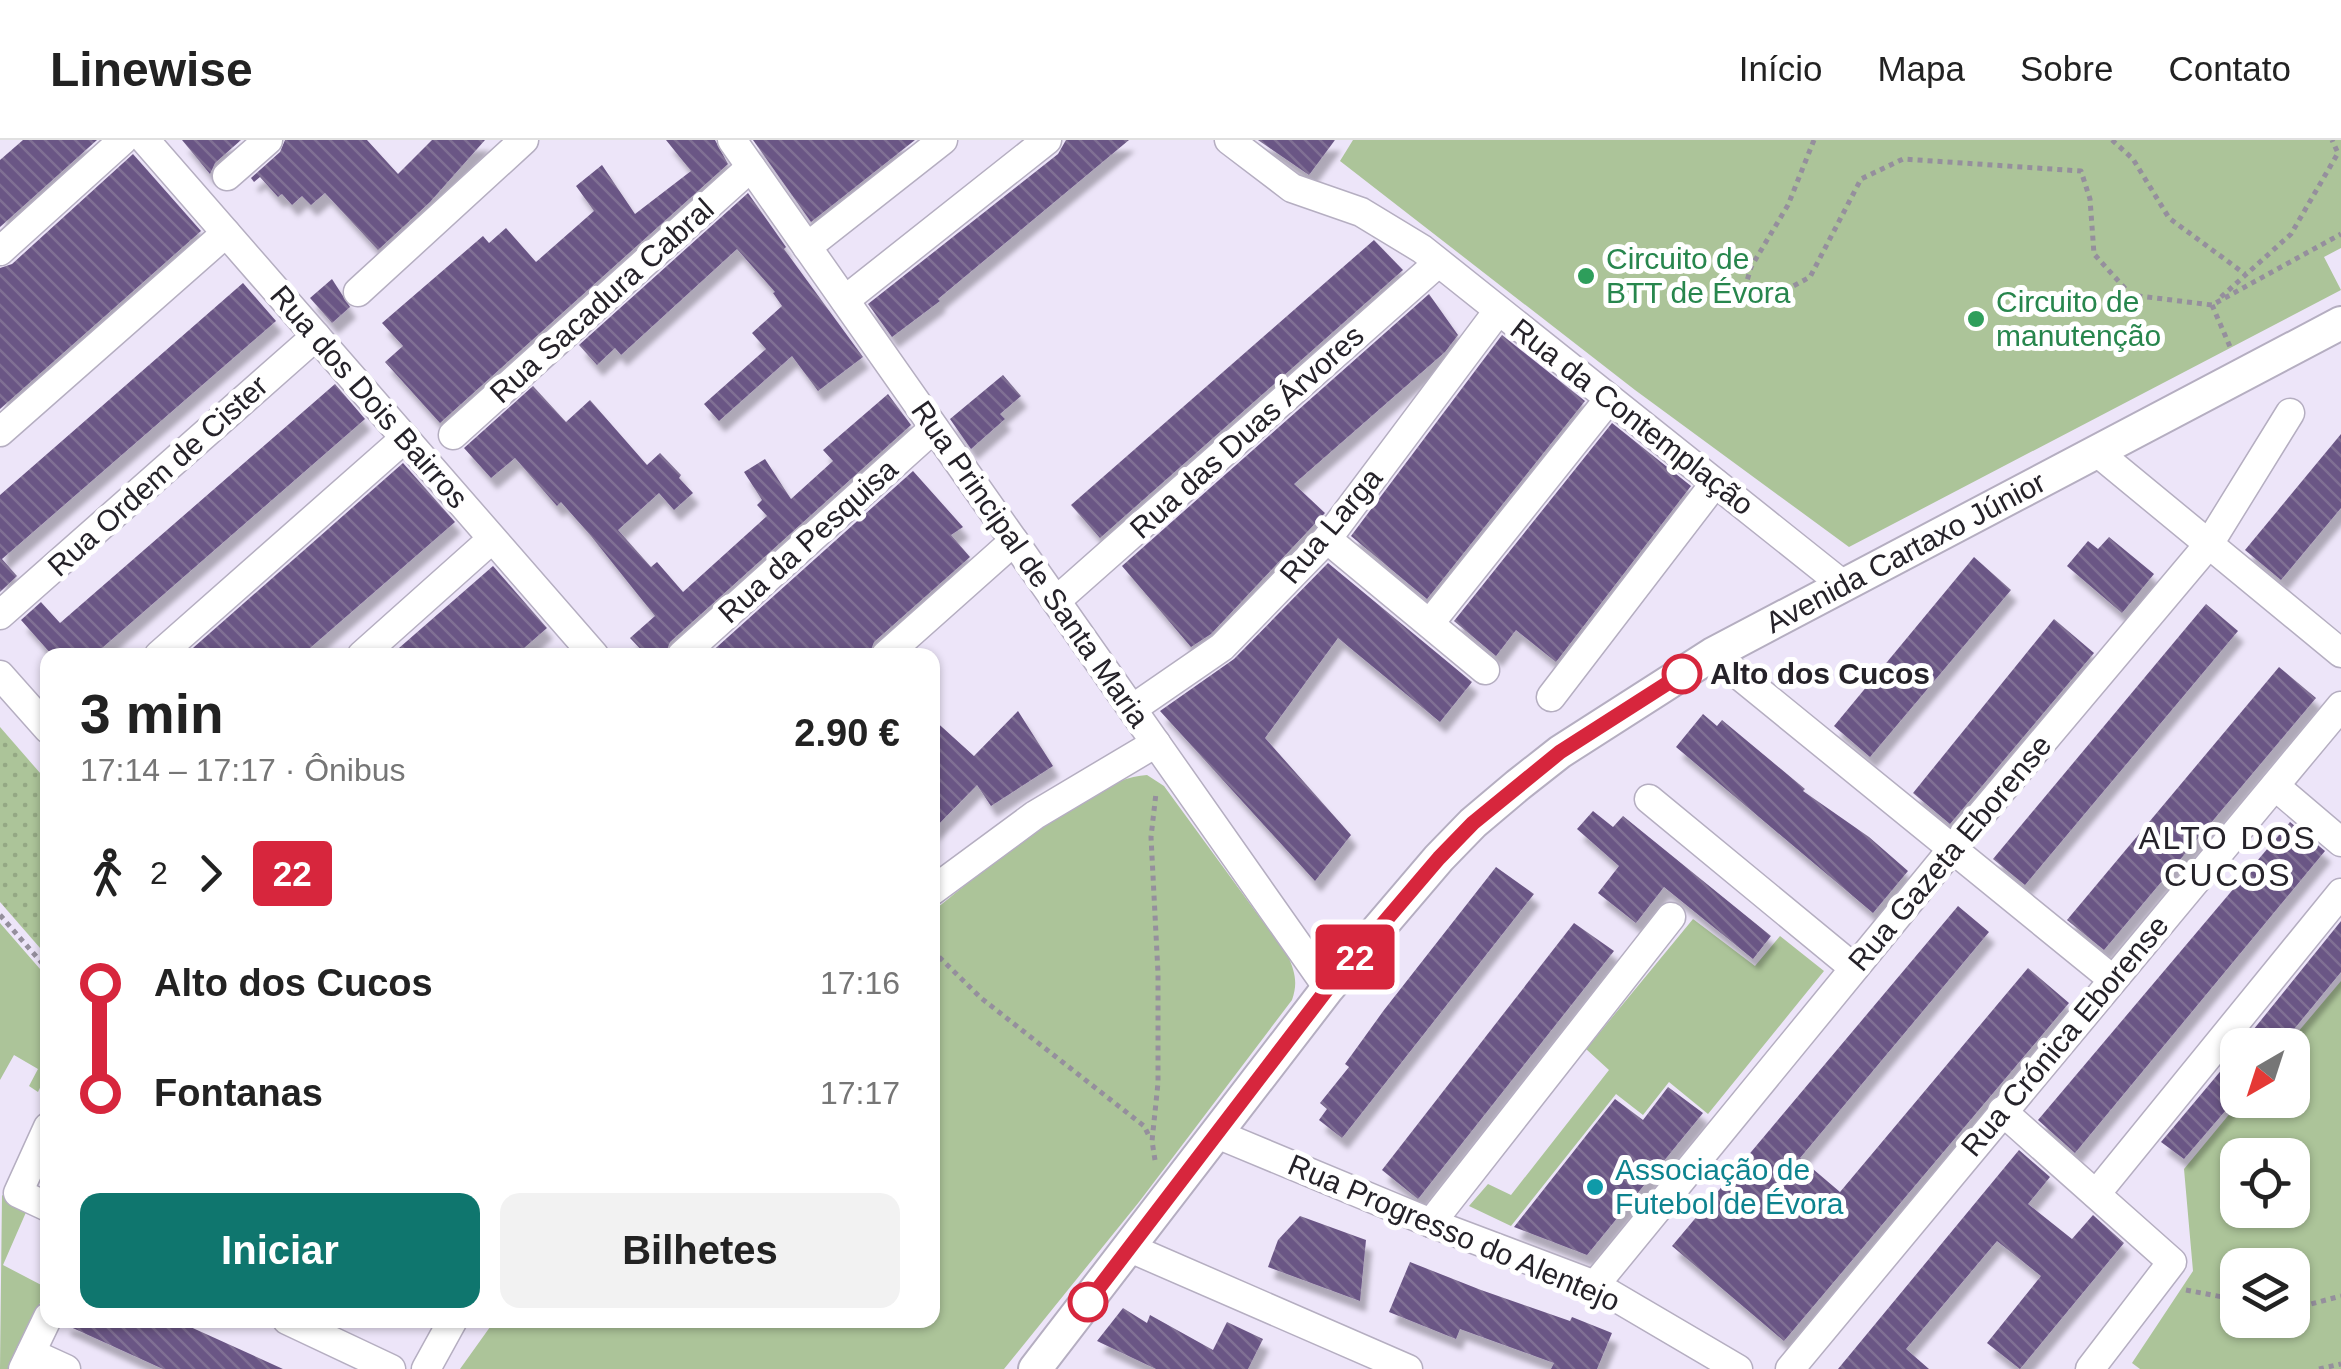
<!DOCTYPE html>
<html lang="pt">
<head>
<meta charset="utf-8">
<style>
  :root { --surface:#fff; --page:#f2f2f2; --text:#222; --muted:#767676; --line:#e0e0e0; --accent:#0f766e }
  body { margin:0; font-family:Arial,sans-serif; background:var(--page); color:var(--text); height:100vh; display:flex; flex-direction:column; font-size:38px; white-space:nowrap }
  * { box-sizing:border-box; margin:0 }
  p { font-size:32px; color:var(--muted) }
  .icon { flex:none; width:55px; height:55px; fill:none; stroke:currentColor; stroke-width:2; stroke-linecap:round; stroke-linejoin:round }
  .map { position:relative; flex:1; overflow:hidden }
  .drawer { position:absolute; left:40px; top:508px; width:900px; height:680px; display:flex; flex-direction:column; background:var(--surface); border-radius:20px; box-shadow:0 2px 8px #0004 }
  .drawer>* { flex:none }
  .badge { padding:0 20px; border-radius:8px; font-size:35px; line-height:65px }
  .needle { width:65px; rotate:219deg }
  .tools { position:absolute; left:2220px; top:888px; display:grid; gap:20px }
  .tools a { display:grid; place-items:center; width:90px; height:90px; border-radius:20px; background:var(--surface); box-shadow:0 2px 8px #0004; font-size:50px }
  .map>.badge { position:absolute; translate:-50% -50%; box-shadow:0 0 0 5px #fff }
  .legs { display:flex; align-items:center; gap:15px; height:110px; padding:0 40px; font-size:32px }
  .legs p { margin-inline-start:auto }
  .overview { display:flex; align-items:center; justify-content:space-between; height:170px; padding:0 40px }
  h1 { font-size:55px; font-weight:800; line-height:75px }
  .primary-button { display:flex; gap:20px; margin-top:auto; padding:20px 40px }
  .primary-button a { flex:1; height:115px; border-radius:20px; background:var(--accent); color:#fff; font-size:40px; font-weight:800; line-height:115px; text-align:center }
  .primary-button a+a { background:var(--page); color:var(--text) }
  ul { padding:0 40px; list-style:none }
  li { display:flex; align-items:center; gap:35px; height:110px; font-size:38px }
  li i { display:grid; place-items:center; width:15px; height:100%; margin:0 12px; background:currentColor }
  li i::after { content:''; width:25px; height:25px; margin:-12px; border:8px solid; border-radius:50%; background:var(--surface) }
  li p { margin-inline-start:auto }
  li:first-child i { background:linear-gradient(#0000 50%,currentColor 0) }
  li:last-child i { background:linear-gradient(currentColor 50%,#0000 0) }
  header { display:flex; align-items:center; gap:60px; box-sizing:border-box; height:140px; padding:0 50px; background:var(--surface); border-bottom:2px solid var(--line) }
  header strong { font-size:48px }
  nav { display:flex; gap:55px; margin-inline-start:auto; font-size:35px }
  .map>svg:first-child { display:block }
  .grass { fill:#acc499; fill-rule:evenodd }
  .garden { fill:url(#garden-dots) }
  .building { fill:url(#building-back-hatch); filter:url(#shadow) }
  .lines { fill:none; stroke-linecap:round; stroke-linejoin:round }
  .minor-casing { stroke:#b5aec1; stroke-width:31 }
  .tertiary-casing { stroke:#b5aec1; stroke-width:36 }
  .path { stroke:#958f9d; stroke-width:5; stroke-dasharray:5 5; stroke-linecap:butt }
  .minor { stroke:#fff; stroke-width:28 }
  .tertiary { stroke:#fff; stroke-width:32 }
  .line-1-casing { stroke:#fff; stroke-width:22 }
  .line-1 { stroke:#d7263d; stroke-width:15 }
  .leisure-dot { fill:#2e9e5b; stroke:#fff; stroke-width:4 }
  .stop-1-dot { fill:#fff; stroke:#d7263d; stroke-width:5 }
  .culture-dot { fill:#0f9aa8; stroke:#fff; stroke-width:4 }
  .labels { text-anchor:middle; stroke-width:10; stroke-linejoin:round; paint-order:stroke }
  .leisure-label { font-size:30px; fill:#27864d; stroke:#fff; text-anchor:start }
  .street-label { font-size:30px; fill:#252229; stroke:#fff }
  .stop-label { font-size:30px; font-weight:bold; fill:#252229; stroke:#fff; text-anchor:start }
  .culture-label { font-size:30px; fill:#0d838f; stroke:#fff; text-anchor:start }
  .neighbourhood-label { font-size:32px; letter-spacing:2.5px; fill:#252229; stroke:#fff }
</style>
</head>
<body>
<header>
<strong>Linewise</strong>
<nav><a>Início</a><a>Mapa</a><a>Sobre</a><a>Contato</a></nav>
</header>
<div class="map">
<svg width="2341" height="1229" viewBox="0 0 2341 1229">
  <defs>
    <pattern id="garden-dots" width="8" height="8" patternUnits="userSpaceOnUse" patternTransform="scale(2.5)"><rect width="8" height="8" fill="#acc499"/><path d="M2 2h.1M6 6h.1" fill="none" stroke="#94a884" stroke-width="1.8" stroke-linecap="round"/></pattern>
    <pattern id="building-back-hatch" width="6" height="6" patternUnits="userSpaceOnUse" patternTransform="scale(2.5)"><rect width="6" height="6" fill="#6b5685"/><path d="M-1 5l2 2M0 0l6 6M5-1l2 2" fill="none" stroke="#807094"/></pattern>
    <filter id="shadow"><feDropShadow dx="6" dy="11" stdDeviation="2.5" flood-color="#0004"/></filter>
  </defs>
  <rect width="100%" height="100%" fill="#ede5f9"/>
  <g class="grass">
    <polygon points="1353,0 2341,0 2341,108 2324,117 2341,150 1849,407 1635,250 1340,21"/>
    <path d="M 1147,635 L 1164,646 L 1288,816 C 1295,832 1298,843 1292,860 L 1139,1062 L 1004,1229 L 460,1229 L 495,1180 L 932,1180 L 933,771 C 980,734 1088,638 1147,635 Z"/>
    <polygon points="1693,779 1755,826 1780,796 1824,831 1708,974 1669,942 1643,975 1616,954 1511,1086 1469,1066 1488,1044 1511,1055 1609,930 1586,909"/>
    <polygon points="0,783 47,837 47,933 38,952 29,946 38,929 14,915 0,940"/>
    <path d="M 2341,841 L 2341,1229 L 2140,1229 L 2132,1223 L 2193,1131 L 2184,1029 L 2241,960 L 2292,960 L 2292,905 L 2287,905 ZM 2238,1015 L 2292,1015 L 2292,1070 L 2238,1070 ZM 2238,1125 L 2292,1125 L 2292,1180 L 2238,1180 Z"/>
    <polygon points="2,1055 27,1070 3,1125 47,1148 9,1229 0,1229"/>
  </g>
  <polygon class="garden" points="0,587 47,641 47,816 0,762"/>
  <g class="building">
    <polygon points="23,0 97,0 0,87 0,20"/>
    <polygon points="182,0 241,0 215,23 210,34"/>
    <polygon points="285,0 367,0 398,34 432,0 485,0 430,62 378,110 325,53 311,65 302,56 292,65 282,54 278,57 260,37 254,42 251,38 280,12"/>
    <polygon points="666,0 715,0 728,24 440,283 385,222 403,206 382,183 483,96 489,103 506,88 536,122 594,71 576,46 602,25 635,74 691,31"/>
    <polygon points="753,0 915,0 811,82"/>
    <polygon points="1066,0 1129,0 938,159 940,161 892,197 868,164 1058,14"/>
    <polygon points="1258,0 1335,0 1309,35"/>
    <polygon points="133,14 201,91 0,269 0,128 12,124"/>
    <polygon points="748,53 786,107 784,109 863,217 818,251 792,216 719,281 704,264 766,209 752,193 782,166 773,153 775,152 737,109 621,215 615,208 597,225 579,205"/>
    <polygon points="1374,100 1403,130 1100,398 1071,365"/>
    <polygon points="332,139 350,167 332,183 310,158"/>
    <polygon points="243,143 276,181 2,419 17,436 0,452 0,355"/>
    <polygon points="1429,154 1458,195 1445,212 1294,344 1325,373 1211,494 1191,507 1122,426"/>
    <polygon points="1502,195 1585,261 1427,459 1351,396"/>
    <polygon points="1003,235 1021,256 1000,274 1005,279 971,309 950,279"/>
    <polygon points="335,244 365,279 94,515 52,515 21,480 41,462 60,483"/>
    <polygon points="533,246 566,282 590,260 647,325 660,313 681,335 679,338 693,353 674,370 659,353 618,390 651,427 657,422 683,452 767,376 757,365 762,360 744,332 765,319 791,359 833,321 823,310 888,254 911,285 670,502 665,515 646,515 630,498 655,476 591,396 561,362 557,366 515,318 491,338 464,308"/>
    <polygon points="1612,283 1691,346 1556,522 1516,490 1496,516 1454,481"/>
    <polygon points="2341,294 2341,368 2281,440 2245,410"/>
    <polygon points="403,323 455,382 302,515 185,515"/>
    <polygon points="913,331 963,387 951,395 970,417 874,502 869,515 708,515"/>
    <polygon points="2109,397 2154,434 2122,473 2067,426 2088,401 2098,409"/>
    <polygon points="1974,417 2011,450 1870,617 1834,586"/>
    <polygon points="1328,423 1472,542 1440,582 1338,498 1265,598 1351,695 1315,741 1160,571 1234,519"/>
    <polygon points="493,426 547,488 516,515 391,515"/>
    <polygon points="2206,464 2238,491 2025,745 1993,719"/>
    <polygon points="2054,479 2094,513 1950,684 1913,653"/>
    <polygon points="2279,527 2316,558 2104,810 2067,780"/>
    <polygon points="1018,571 1053,626 991,666 977,645 932,691 932,578 974,616"/>
    <polygon points="1703,574 1717,586 1722,580 1805,649 1803,651 1869,697 1908,731 1873,773 1676,607"/>
    <polygon points="1593,671 1613,687 1623,676 1771,796 1753,819 1664,747 1636,783 1598,753 1619,726 1577,689"/>
    <polygon points="2290,682 2325,711 2075,1013 2038,980"/>
    <polygon points="1496,727 1534,754 1342,998 1319,980 1327,969 1320,963 1349,927 1345,924 1384,870"/>
    <polygon points="1958,766 1989,792 1800,1018 1840,1052 2028,828 2069,863 1784,1201 1672,1106"/>
    <polygon points="2341,781 2341,832 2281,905 2241,905"/>
    <polygon points="1574,783 1614,811 1418,1059 1382,1030"/>
    <polygon points="2224,927 2238,940 2238,956 2184,1019 2161,1002"/>
    <polygon points="1668,947 1703,973 1587,1115 1514,1087 1615,959 1643,980"/>
    <polygon points="2019,1010 2050,1037 2028,1064 2072,1099 2093,1075 2124,1103 2048,1195 2020,1229 1987,1203 2041,1136 1997,1101 1906,1209 1929,1229 1838,1229"/>
    <polygon points="1300,1076 1366,1100 1360,1161 1268,1127 1278,1100"/>
    <polygon points="1410,1122 1481,1150 1570,1181 1572,1177 1612,1193 1597,1229 1551,1229 1554,1223 1460,1189 1456,1199 1389,1172"/>
    <polygon points="1123,1168 1147,1183 1150,1175 1213,1210 1227,1182 1263,1199 1248,1229 1156,1229 1097,1201"/>
    <polygon points="65,1180 175,1180 283,1229 163,1229 64,1184"/>
  </g>
  <g class="lines">
    <g class="minor-casing">
      <g id="minor">
        <polyline points="145,0 594,515"/>
        <polyline points="732,0 1328,848"/>
        <polyline points="1229,0 1292,48 1361,72 1422,109 1842,444"/>
        <polyline points="227,36 268,0"/>
        <polyline points="807,107 943,0"/>
        <polyline points="0,111 123,0"/>
        <polyline points="358,152 524,0"/>
        <polyline points="845,160 1047,0"/>
        <polyline points="0,292 226,93"/>
        <polyline points="453,295 751,27"/>
        <polyline points="2097,312 2341,513"/>
        <polyline points="1327,399 1485,530"/>
        <polyline points="1056,461 1438,123"/>
        <polyline points="0,475 316,196"/>
        <polyline points="1430,483 1609,259"/>
        <polyline points="1713,514 2111,838"/>
        <polyline points="159,515 405,298"/>
        <polyline points="362,515 492,399"/>
        <polyline points="682,515 934,288"/>
        <polyline points="886,515 1014,401"/>
        <polyline points="0,535 48,589"/>
        <polyline points="1551,557 1715,343"/>
        <polyline points="1132,569 1222,507 1327,399 1498,171"/>
        <polyline points="2275,646 2341,702"/>
        <polyline points="1649,659 1854,828"/>
        <polyline points="932,751 1035,675 1156,603"/>
        <polyline points="2002,971 2172,1122 2090,1229"/>
        <polyline points="48,987 18,1053 48,1067"/>
        <polyline points="1217,994 1431,1083 1595,1145 1738,1229"/>
        <polyline points="2096,1054 2341,753"/>
        <polyline points="1431,1083 1671,777"/>
        <polyline points="1130,1108 1408,1229"/>
        <polyline points="1595,1145 1953,708 2209,404 2290,273"/>
        <polyline points="287,1180 391,1229"/>
        <polyline points="31,1213 66,1229"/>
        <polyline points="23,1229 48,1177"/>
        <polyline points="426,1229 453,1180"/>
        <polyline points="1790,1229 2341,566"/>
      </g>
    </g>
    <g class="tertiary-casing">
      <g id="tertiary">
        <path id="s1" d="M 1035,1229 L 1328,848 L 1439,718 L 1473,683 L 1518,645 L 1560,612 L 1713,514 L 2341,183"/>
      </g>
    </g>
    <g class="path">
      <polyline points="1814,0 1788,65 1751,127 1743,155 1758,165 1810,137 1861,39 1903,19 2081,31 2090,59 2094,114 2131,155 2212,165 2341,94"/>
      <polyline points="2112,0 2133,19 2169,78 2245,134"/>
      <polyline points="2221,157 2291,94 2338,13 2332,0"/>
      <polyline points="2212,165 2231,209"/>
      <polyline points="0,775 48,830"/>
      <polyline points="932,810 981,858 1144,986 1150,998"/>
      <polyline points="1155,1020 1152,1001 1158,943 1158,833 1151,697 1156,653"/>
      <polyline points="2186,1150 2238,1160"/>
      <polyline points="2292,1169 2341,1156"/>
      <polyline points="2319,1229 2341,1224"/>
    </g>
    <use href="#minor" class="minor"/>
    <use href="#tertiary" class="tertiary"/>
  </g>
  <g class="lines">
    <g class="line-1-casing">
      <polyline id="line-1" points="1088,1162 1328,848 1439,718 1473,683 1560,612 1682,534"/>
    </g>
    <use href="#line-1" class="line-1"/>
  </g>
  <g class="leisure-dot">
    <circle cx="1586" cy="136" r="10"/>
    <circle cx="1976" cy="179" r="10"/>
  </g>
  <g class="stop-1-dot">
    <circle cx="1682" cy="534" r="18"/>
    <circle cx="1088" cy="1162" r="18"/>
  </g>
  <circle class="culture-dot" cx="1595" cy="1047" r="10"/>
  <g class="labels">
    <g class="leisure-label">
      <text x="1606" y="129">Circuito de<tspan x="1606" dy="34">BTT de Évora</tspan></text>
      <text x="1996" y="172">Circuito de<tspan x="1996" dy="34">manutenção</tspan></text>
    </g>
    <g class="street-label">
      <text transform="translate(602 161) rotate(-42)" y="10">Rua Sacadura Cabral</text>
      <text transform="translate(369 257) rotate(49)" y="10">Rua dos Dois Bairros</text>
      <text transform="translate(1632 277) rotate(38)" y="10">Rua da Contemplação</text>
      <text transform="translate(1247 292) rotate(-42)" y="10">Rua das Duas Árvores</text>
      <text transform="translate(158 336) rotate(-42)" y="10">Rua Ordem de Cister</text>
      <text transform="translate(1331 386) rotate(-50)" y="10">Rua Larga</text>
      <text transform="translate(808 401) rotate(-42)" y="10">Rua da Pesquisa</text>
      <text dy="10" stroke="none"><textPath href="#s1" startOffset="1212">Avenida Cartaxo Júnior</textPath></text>
      <text transform="translate(1030 424) rotate(55)" y="10">Rua Principal de Santa Maria</text>
      <text transform="translate(1950 713) rotate(-50)" y="10">Rua Gazeta Eborense</text>
      <text transform="translate(2065 896) rotate(-50)" y="10">Rua Crónica Eborense</text>
      <text transform="translate(1454 1093) rotate(23)" y="10">Rua Progresso do Alentejo</text>
    </g>
    <g class="stop-label">
      <text x="1710" y="544">Alto dos Cucos</text>
    </g>
    <g class="culture-label">
      <text x="1615" y="1040">Associação de<tspan x="1615" dy="34">Futebol de Évora</tspan></text>
    </g>
    <g class="neighbourhood-label">
      <text x="2228" y="709">ALTO DOS<tspan x="2228" dy="37">CUCOS</tspan></text>
    </g>
  </g>
</svg>
<div class="tools">
<a><svg class="needle" viewBox="-14 -14 28 28"><path d="M0-13l5 13h-10z" fill="#e53935"/><path d="M0 13l5-13h-10z" fill="#767676"/></svg></a>
<a><svg class="icon" aria-label="locate" viewBox="0 0 24 24"><circle cx="12" cy="12" r="6"/><path d="M12 2v4M12 18v4M2 12h4M18 12h4"/></svg></a>
<a><svg class="icon" aria-label="layers" viewBox="0 0 24 24"><path d="M12 4l9 5-9 5-9-5zM3 14l9 5 9-5"/></svg></a>
</div>
<b class="badge" style="left:1355px;top:817px;background:#d7263d;color:#fff">22</b>
<section class="drawer">
<div class="overview"><div><h1>3 min</h1><p>17:14 – 17:17 · Ônibus</p></div><b>2.90 €</b></div>
<div class="legs"><svg class="icon" aria-label="walk" viewBox="0 0 24 24"><circle cx="13" cy="4" r="2"/><path d="M13 8l-2 6 4 7M11 14l-3 7M7 12l3-4h3l4 4"/></svg>2<svg class="icon" aria-label="forward" viewBox="0 0 24 24"><path d="M9 5l7 7-7 7"/></svg><b class="badge" style="background:#d7263d;color:#fff">22</b></div>
<ul>
<li><i style="color:#d7263d"></i><b>Alto dos Cucos</b><p>17:16</p></li>
<li><i style="color:#d7263d"></i><b>Fontanas</b><p>17:17</p></li>
</ul>
<div class="primary-button"><a>Iniciar</a><a>Bilhetes</a></div>
</section>
</div>
</body>
</html>
